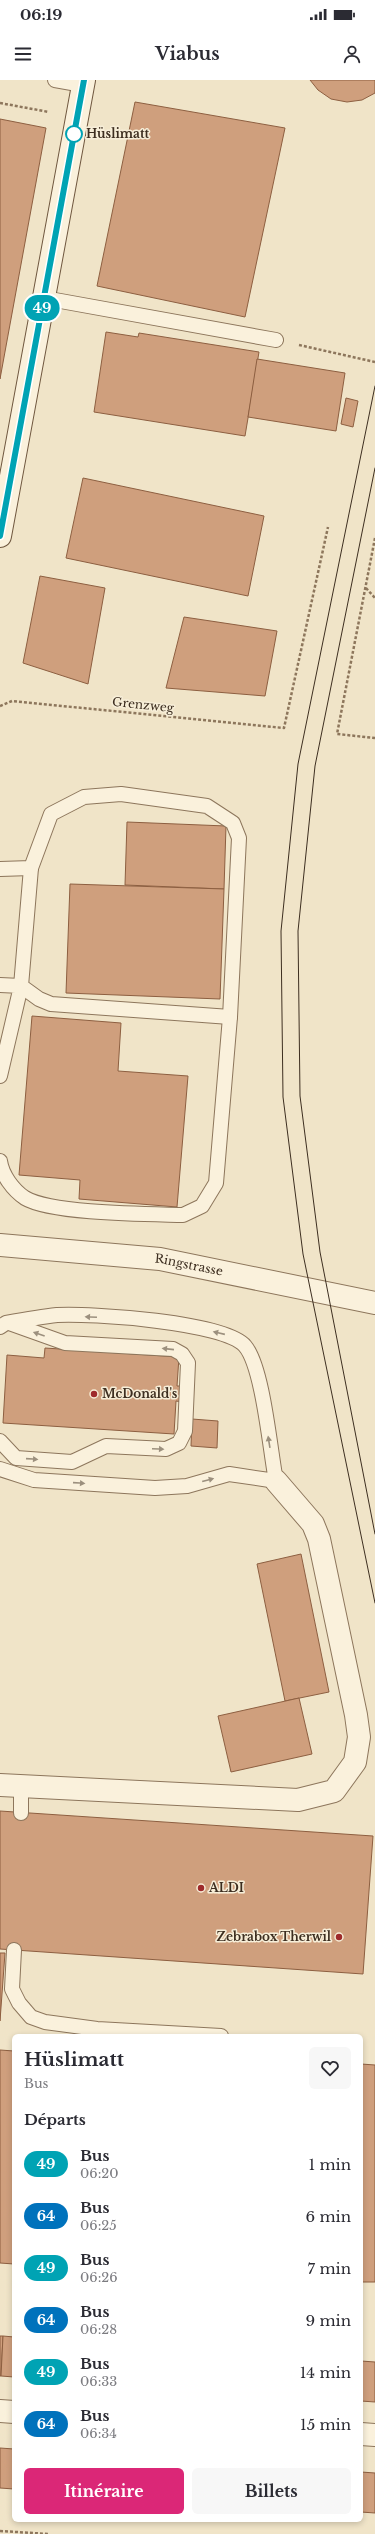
<!DOCTYPE html>
<html lang="fr">
<head>
<meta charset="utf-8">
<style>
  :root { --surface:#fff; --page:#f7f7f7; --text:#2b2b33; --muted:#7c7c81; --accent:#db2777 }
  body { margin:0; font-family:"Libre Baskerville",serif; background:var(--page); color:var(--text); height:100vh; display:flex; flex-direction:column; font-size:15px; white-space:nowrap }
  * { box-sizing:border-box; margin:0 }
  p { font-size:13px; color:var(--muted) }
  .icon { flex:none; width:22px; height:22px; fill:none; stroke:currentColor; stroke-width:2; stroke-linecap:round; stroke-linejoin:round }
  .map { position:relative; flex:1; overflow:hidden }
  .panel { position:absolute; left:12px; top:1954px; width:351px; height:488px; display:flex; flex-direction:column; background:var(--surface); border-radius:6px; box-shadow:0 2px 6px #0003 }
  .panel>* { flex:none }
  .badge { padding:0 8px; border-radius:13px; font-size:14px; line-height:26px }
  .map>.badge { position:absolute; translate:-50% -50%; box-shadow:0 0 0 2px #fff }
  h2 { padding:0 12px; font-size:15px; line-height:36px }
  .round { display:grid; place-items:center; flex:none; width:42px; height:42px; border-radius:6px; background:var(--page) }
  .headline { display:flex; align-items:center; justify-content:space-between; height:68px; padding:0 12px }
  h1 { font-size:19px; font-weight:700; line-height:30px }
  .action { display:flex; gap:8px; margin-top:auto; padding:8px 12px }
  .action a { flex:1; height:46px; border-radius:6px; background:var(--accent); color:#fff; font-size:16px; font-weight:700; line-height:46px; text-align:center }
  .action a+a { background:var(--page); color:var(--text) }
  ul { padding:0; list-style:none }
  li { display:flex; align-items:center; gap:12px; height:52px; padding:0 12px }
  li div { flex:1 }
  li b { display:block; font-size:15px }
  li em { font-style:normal }
  li .badge { min-width:44px; font-weight:700; text-align:center }
  .status { display:flex; justify-content:space-between; align-items:center; height:28px; padding:0 20px; background:var(--surface); direction:ltr }
  .status svg { height:11px; fill:currentColor }
  header { display:flex; justify-content:space-between; align-items:center; height:52px; padding:0 12px; background:var(--surface); font-size:18px; font-weight:700 }
  .map>svg:first-child { display:block }
  .building { fill:#cf9f7d; stroke:#8d5f41 }
  .lines { fill:none; stroke-linecap:round; stroke-linejoin:round }
  .service-casing { stroke:#8d765c; stroke-width:16 }
  .minor-casing { stroke:#8d765c; stroke-width:24 }
  .secondary-casing { stroke:#6f573f; stroke-width:24 }
  .path { stroke:#8d765c; stroke-width:2.5; stroke-dasharray:3 2; stroke-linecap:butt }
  .service { stroke:#faf1dc; stroke-width:14 }
  .minor { stroke:#faf1dc; stroke-width:22 }
  .secondary { stroke:#faf1dc; stroke-width:22 }
  .tram { stroke:#3d2e20; stroke-width:1 }
  .oneway { fill:#9c907e }
  .line-casing { stroke:#fff; stroke-width:9 }
  .line { stroke:#00a3b4; stroke-width:6 }
  .stop-dot { fill:#fff; stroke:#00a3b4; stroke-width:2 }
  .poi-dot { fill:#9e2a2b; stroke:#f7eed8; stroke-width:1.5 }
  .labels { text-anchor:middle; stroke-width:3; stroke-linejoin:round; paint-order:stroke }
  .stop-label { font-size:12px; font-weight:bold; fill:#3d2e20; stroke:#f7eed8; text-anchor:start }
  .street-label { font-size:12px; fill:#3d2e20; stroke:#f7eed8 }
  .poi-label { font-size:12px; font-weight:bold; fill:#3d2e20; stroke:#f7eed8; text-anchor:start }
</style>
</head>
<body>
<div class="status"><b>06:19</b><svg viewBox="0 0 49 12"><path d="M0 12V9h3v3zM5 12V6h3v6zM10 12V3h3v9zM15 12V0h3v12zM26 1h20v11H26zM47 4h2v5h-2z"/></svg></div>
<header><svg class="icon" aria-label="menu" viewBox="0 0 24 24"><path d="M4 6h16M4 12h16M4 18h16"/></svg>Viabus<svg class="icon" aria-label="person" viewBox="0 0 24 24"><circle cx="12" cy="8" r="4"/><path d="M4 21q1-7 8-7t8 7"/></svg></header>
<div class="map">
<svg width="375" height="2454" viewBox="0 0 375 2454">
  <rect width="100%" height="100%" fill="#f0e4c8"/>
  <g class="building">
    <polygon points="310,0 375,0 375,13 362,20 347,22 331,19 318,10"/>
    <polygon points="135,22 285,48 245,237 97,206"/>
    <polygon points="0,39 46,48 0,299"/>
    <polygon points="106,252 138,257 139,253 259,272 245,356 94,332"/>
    <polygon points="257,279 345,293 336,351 248,337"/>
    <polygon points="346,318 358,321 353,347 341,344"/>
    <polygon points="83,398 264,436 248,516 66,478"/>
    <polygon points="40,496 105,508 88,604 23,583"/>
    <polygon points="184,537 277,551 265,616 166,608"/>
    <polygon points="127,742 226,746 224,809 125,805"/>
    <polygon points="70,804 224,809 220,919 66,913"/>
    <polygon points="32,936 121,943 118,991 188,996 177,1127 79,1119 80,1100 19,1095"/>
    <polygon points="45,1268 179,1277 177,1306 183,1306 183,1322 176,1321 174,1354 3,1343 7,1275 44,1278"/>
    <polygon points="192,1339 218,1341 217,1368 191,1366"/>
    <polygon points="301,1474 329,1612 285,1621 257,1484"/>
    <polygon points="299,1618 312,1674 231,1692 218,1636"/>
    <polygon points="0,1731 373,1756 363,1894 0,1869"/>
    <polygon points="0,1873 5,1873 0,1941"/>
    <polygon points="0,1970 14,1971 14,2184 0,2183"/>
    <polygon points="361,1984 375,1985 375,2202 361,2202"/>
    <polygon points="0,2256 3,2256 1,2296 0,2296"/>
    <polygon points="3,2256 14,2257 14,2297 1,2296"/>
    <polygon points="361,2281 375,2282 375,2322 361,2321"/>
    <polygon points="0,2368 14,2369 14,2409 0,2408"/>
    <polygon points="361,2392 375,2393 375,2433 361,2432"/>
  </g>
  <g class="lines">
    <g class="service-casing">
      <g id="service">
        <polyline points="55,0 83,5"/>
        <polyline points="44,218 276,260"/>
        <polyline points="31,788 21,906 39,919 51,924 230,937"/>
        <path d="M 0,789 L 31,788 L 51,734 L 84,717 L 121,714 L 207,726 L 233,743 L 239,758 L 230,937 L 216,1103 L 202,1126 L 183,1135 C 149,1134 52,1134 25,1118 C 13,1110 2,1095 0,1081"/>
        <polyline points="0,905 21,906 0,996"/>
        <path d="M 0,1247 L 6,1243 C 23,1240 40,1237 57,1235 C 90,1233 225,1242 245,1266 C 263,1287 270,1370 276,1401 L 229,1394 L 187,1406 L 155,1408 L 34,1400 L 0,1389"/>
        <polyline points="0,1361 16,1378 72,1382 106,1366 166,1369 179,1363 185,1351 188,1283 182,1274 173,1269 65,1263 9,1243"/>
        <polyline points="21,1733 21,1706"/>
        <polyline points="14,1870 12,1909 19,1923 31,1937 45,1942 97,1949 221,1956"/>
      </g>
    </g>
    <g class="minor-casing">
      <g id="minor">
        <path id="s1" d="M 0,1165 L 160,1179 L 375,1223"/>
        <polyline points="0,1705 298,1720 334,1711 355,1682 359,1657 356,1635 319,1459 313,1444 276,1401"/>
        <polyline points="0,2331 14,2332"/>
        <polyline points="361,2354 375,2355"/>
      </g>
    </g>
    <g class="secondary-casing">
      <polyline id="secondary" points="0,456 84,0"/>
    </g>
    <g class="path">
      <polyline points="0,23 49,32"/>
      <polyline points="299,265 375,282"/>
      <polyline points="375,458 337,654 375,658"/>
      <polyline points="366,508 375,518"/>
      <polyline points="0,626 12,621 284,648 328,447"/>
      <polyline points="0,2451 49,2454"/>
    </g>
    <use href="#service" class="service"/>
    <use href="#minor" class="minor"/>
    <use href="#secondary" class="secondary"/>
    <g class="tram">
      <polyline points="375,306 298,684 281,851 283,1017 303,1174 375,1523"/>
      <polyline points="375,388 315,686 298,851 300,1016 320,1172 375,1454"/>
    </g>
  </g>
  <defs><path id="oneway-solid" d="M-6-.8H1V-3.2L6.5 0L1 3.2V.8H-6Z"/></defs>
  <g class="oneway">
    <use href="#oneway-solid" transform="translate(91 1237) rotate(-177)"/>
    <use href="#oneway-solid" transform="translate(219 1253) rotate(-167)"/>
    <use href="#oneway-solid" transform="translate(39 1254) rotate(-161)"/>
    <use href="#oneway-solid" transform="translate(168 1269) rotate(-174)"/>
    <use href="#oneway-solid" transform="translate(269 1362) rotate(-99)"/>
    <use href="#oneway-solid" transform="translate(158 1369) rotate(3)"/>
    <use href="#oneway-solid" transform="translate(32 1379) rotate(4)"/>
    <use href="#oneway-solid" transform="translate(208 1400) rotate(-15)"/>
    <use href="#oneway-solid" transform="translate(79 1403) rotate(4)"/>
  </g>
  <g class="lines">
    <g class="line-casing">
      <polyline id="line" points="0,456 84,0"/>
    </g>
    <use href="#line" class="line"/>
  </g>
  <circle class="stop-dot" cx="74" cy="54" r="8"/>
  <g class="poi-dot">
    <circle cx="94" cy="1314" r="4"/>
    <circle cx="201" cy="1808" r="4"/>
    <circle cx="339" cy="1857" r="4"/>
  </g>
  <g class="labels">
    <g class="stop-label">
      <text x="86" y="58">Hüslimatt</text>
    </g>
    <g class="street-label">
      <text transform="translate(143 625) rotate(6)" y="4">Grenzweg</text>
      <text dy="4" stroke="none"><textPath href="#s1" startOffset="190">Ringstrasse</textPath></text>
    </g>
    <g class="poi-label">
      <text x="102" y="1318">McDonald's</text>
      <text x="209" y="1812">ALDI</text>
      <text x="331" y="1861" text-anchor="end">Zebrabox Therwil</text>
    </g>
  </g>
</svg>
<b class="badge" style="left:42px;top:228px;background:#00a3b4;color:#fff">49</b>
<section class="panel">
<div class="headline"><div><h1>Hüslimatt</h1><p>Bus</p></div><a class="round"><svg class="icon" aria-label="heart" viewBox="0 0 24 24"><path d="M12 20l-8-8c-3-5 5-10 8-4 3-6 11-1 8 4z"/></svg></a></div>
<h2>Départs</h2>
<ul>
<li><span class="badge" style="background:#00a3b4;color:#fff">49</span><div><b>Bus</b><p>06:20</p></div><em>1 min</em></li>
<li><span class="badge" style="background:#0072bc;color:#fff">64</span><div><b>Bus</b><p>06:25</p></div><em>6 min</em></li>
<li><span class="badge" style="background:#00a3b4;color:#fff">49</span><div><b>Bus</b><p>06:26</p></div><em>7 min</em></li>
<li><span class="badge" style="background:#0072bc;color:#fff">64</span><div><b>Bus</b><p>06:28</p></div><em>9 min</em></li>
<li><span class="badge" style="background:#00a3b4;color:#fff">49</span><div><b>Bus</b><p>06:33</p></div><em>14 min</em></li>
<li><span class="badge" style="background:#0072bc;color:#fff">64</span><div><b>Bus</b><p>06:34</p></div><em>15 min</em></li>
</ul>
<div class="action"><a>Itinéraire</a><a>Billets</a></div>
</section>
</div>
</body>
</html>
